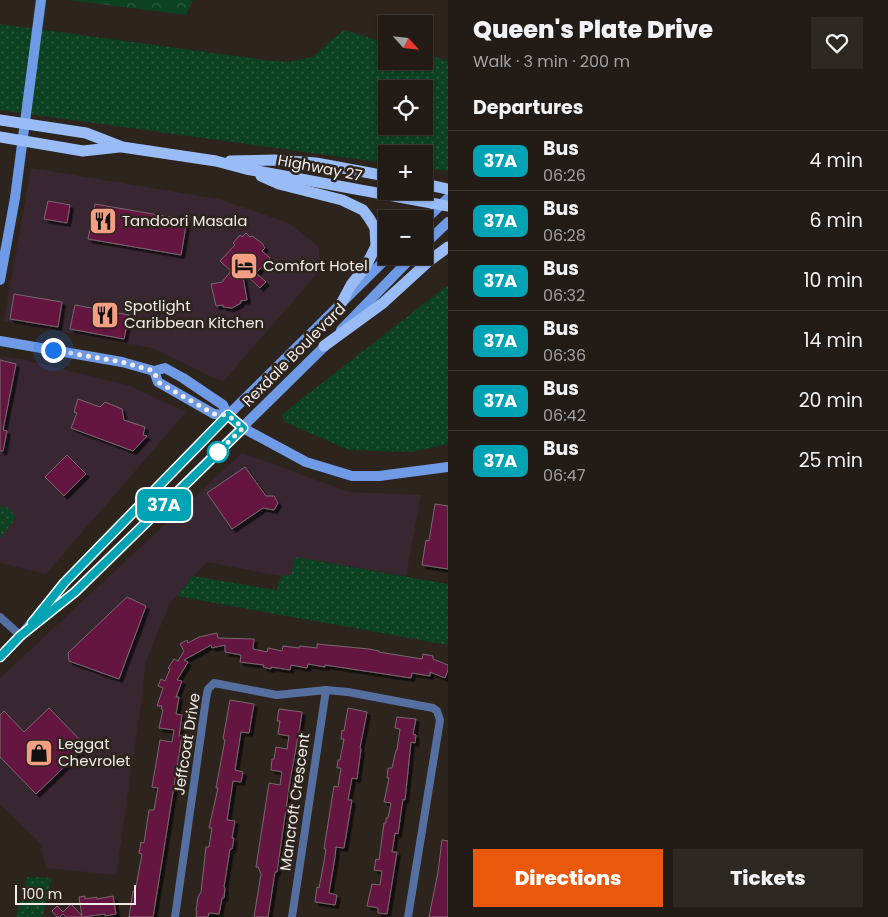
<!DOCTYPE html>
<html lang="en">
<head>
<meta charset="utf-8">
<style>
  :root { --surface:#221b16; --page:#2e2823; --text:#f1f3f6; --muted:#a2a1a1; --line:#3f3935; --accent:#ea580c }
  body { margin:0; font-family:Poppins,sans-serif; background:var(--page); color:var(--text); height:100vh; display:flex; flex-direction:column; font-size:19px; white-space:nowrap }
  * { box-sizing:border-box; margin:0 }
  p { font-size:16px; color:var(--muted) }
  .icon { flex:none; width:28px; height:28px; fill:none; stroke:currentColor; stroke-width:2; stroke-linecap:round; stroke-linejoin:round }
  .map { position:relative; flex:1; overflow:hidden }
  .drawer { display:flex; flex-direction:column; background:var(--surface); width:440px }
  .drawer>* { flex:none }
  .badge { padding:0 10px; border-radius:8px; font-size:18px; line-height:32px }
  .needle { width:32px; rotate:117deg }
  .controls { position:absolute; left:378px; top:15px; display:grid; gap:10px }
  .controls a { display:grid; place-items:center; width:55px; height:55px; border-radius:0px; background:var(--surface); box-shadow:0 1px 4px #0004,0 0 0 1px var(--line); font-size:25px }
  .scale { position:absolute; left:15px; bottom:12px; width:121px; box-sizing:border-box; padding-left:5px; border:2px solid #f2ece8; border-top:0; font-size:14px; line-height:18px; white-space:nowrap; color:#f2ece8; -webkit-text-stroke:4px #2d241e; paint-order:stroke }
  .you { position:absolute; width:25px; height:25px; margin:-12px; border:4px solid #fff; border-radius:50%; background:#1a73e8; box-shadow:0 0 0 8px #1a73e833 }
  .map>.badge { position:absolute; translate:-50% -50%; box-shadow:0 0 0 2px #fff }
  h2 { padding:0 25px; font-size:19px; line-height:45px }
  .round { display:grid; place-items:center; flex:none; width:52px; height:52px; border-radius:0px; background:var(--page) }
  .overview { display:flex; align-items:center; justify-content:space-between; height:85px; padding:0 25px }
  h1 { font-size:24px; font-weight:800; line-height:38px }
  .action { display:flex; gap:10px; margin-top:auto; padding:10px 25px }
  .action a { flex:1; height:58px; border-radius:0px; background:var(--accent); color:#fff; font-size:20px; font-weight:800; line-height:58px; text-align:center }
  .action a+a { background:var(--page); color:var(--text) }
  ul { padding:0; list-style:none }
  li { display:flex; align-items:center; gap:15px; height:60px; padding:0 25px; border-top:1px solid var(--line) }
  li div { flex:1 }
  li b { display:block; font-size:19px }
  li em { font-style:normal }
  li .badge { min-width:55px; font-weight:700; text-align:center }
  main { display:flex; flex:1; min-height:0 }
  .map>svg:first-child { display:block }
  .commercial { fill:#382731 }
  .grass { fill:url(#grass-dots); fill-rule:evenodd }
  .park { fill:url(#park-crowns) }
  .building { fill:#651441; stroke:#776a6f; filter:url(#shadow) }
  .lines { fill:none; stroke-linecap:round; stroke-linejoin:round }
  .street { stroke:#5570a0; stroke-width:8 }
  .secondary { stroke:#6e9ae6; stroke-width:10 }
  .primary { stroke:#99bcf7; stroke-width:11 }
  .line-casing { stroke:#fff; stroke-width:11 }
  .line { stroke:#00a3b4; stroke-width:8 }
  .walk { stroke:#f2ece8; stroke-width:5; stroke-dasharray:0 9 }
  .stop-dot { fill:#fff; stroke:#00a3b4; stroke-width:2.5 }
  .labels { text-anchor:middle; stroke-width:5; stroke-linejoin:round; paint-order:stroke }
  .street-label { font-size:15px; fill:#f2ece8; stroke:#2d241e }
  .poi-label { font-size:15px; fill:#f2ece8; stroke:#2d241e; text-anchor:start }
</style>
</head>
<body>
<main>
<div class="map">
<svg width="448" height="917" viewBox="0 0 448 917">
  <defs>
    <pattern id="grass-dots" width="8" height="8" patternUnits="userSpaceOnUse" patternTransform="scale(1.25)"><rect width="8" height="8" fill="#0c4121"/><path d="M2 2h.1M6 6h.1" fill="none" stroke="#305d41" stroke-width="1.8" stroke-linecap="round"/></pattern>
    <pattern id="park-crowns" width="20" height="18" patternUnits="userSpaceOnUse" patternTransform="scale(1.25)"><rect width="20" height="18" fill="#0c4121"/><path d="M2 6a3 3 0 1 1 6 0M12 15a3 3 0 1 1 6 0" fill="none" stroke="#305d41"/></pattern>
    <filter id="shadow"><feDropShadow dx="3.5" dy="3.5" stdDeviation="0" flood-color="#0009"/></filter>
  </defs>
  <rect width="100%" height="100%" fill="#2d241e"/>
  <g class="commercial">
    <polygon points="31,168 218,199 289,223 319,247 319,271 223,382 152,348 4,321"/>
    <polygon points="0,356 25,360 130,386 186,412 46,574 0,563 0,538 16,518 9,508 0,506"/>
    <polygon points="242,453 349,492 421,495 406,576 295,557 291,575 281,576 207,562 193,576 177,596 171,601 146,661 141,704 116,875 46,868 40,843 0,804 0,678"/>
  </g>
  <g class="grass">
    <path d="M 0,24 L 265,60 L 289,62 L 313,57 L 329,42 L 344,30 L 386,43 L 386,61 L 424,61 L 424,54 L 448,61 L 448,171 L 424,168 L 424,154 L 386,154 L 386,163 L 0,110 ZM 386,89 L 424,89 L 424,126 L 386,126 Z"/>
    <polygon points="448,285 448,444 411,452 349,450 285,422 281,415"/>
    <polygon points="0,506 9,508 16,518 0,538"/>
    <polygon points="295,557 448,584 448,645 177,596 193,576 277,590 281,576 291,575"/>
    <polygon points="27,877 52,878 42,917 16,917"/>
  </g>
  <polygon class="park" points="68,0 193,0 186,15"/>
  <g class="building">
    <polygon points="48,201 70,205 67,223 44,219"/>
    <polygon points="95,204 187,220 181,255 88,239"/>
    <polygon points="246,233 250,237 252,236 262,243 265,248 262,251 270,258 256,273 266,282 260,288 242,271 247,300 240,301 241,303 232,308 223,307 223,305 216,306 211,284 222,282 231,271 220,261 235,245 233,243 240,235 242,237"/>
    <polygon points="14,294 62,302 58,327 10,319"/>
    <polygon points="75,305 129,315 124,339 70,329"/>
    <polygon points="0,360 16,364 3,430 7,431 3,451 0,451"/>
    <polygon points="78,399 100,407 105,402 122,409 124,420 145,427 143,435 147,436 133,451 71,428 77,413 74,412"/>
    <polygon points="67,455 86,474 64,496 45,477"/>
    <polygon points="245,467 266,496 274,496 278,503 274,510 263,508 232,529 207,493"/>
    <polygon points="435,504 448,506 448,569 422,565 426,540 429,541"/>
    <polygon points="127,597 146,606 119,679 69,661 68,653"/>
    <polygon points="217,633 218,638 254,639 253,649 267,652 268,648 282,651 283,646 299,648 300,646 317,648 317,644 369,649 379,651 379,652 422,659 423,654 433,656 433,659 448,665 448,670 445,678 430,672 430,676 412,673 411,678 325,665 325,667 308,664 307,668 291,665 290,670 271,667 271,669 263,667 264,665 240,662 241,655 225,652 225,645 212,648 211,645 184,660 188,662 177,680 182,681 176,697 179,697 176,714 182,715 179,736 182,736 153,917 129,917 133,891 135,892 142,854 139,853 141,842 144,843 149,810 154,810 158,788 152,787 160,740 172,742 174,730 159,728 163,710 161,709 162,706 157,706 163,688 158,686 161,679 165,681 170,669 168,668 174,659 178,661 184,651 180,644 187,640 188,643 199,637"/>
    <polygon points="230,700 254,704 249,733 241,732 235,770 243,772 241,782 233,781 227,820 235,821 232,838 234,838 232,849 230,849 224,887 225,888 224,898 222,898 219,914 209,913 208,917 196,917 197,911 196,911 198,897 201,892 206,847 209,847 212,828 209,828 218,788 216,788 225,740 223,739"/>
    <polygon points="49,708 86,746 36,794 0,757 0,715 4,711 24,732"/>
    <polygon points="348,708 367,712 360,748 361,749 357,779 352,778 348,800 352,800 344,848 336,847 335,857 329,893 337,895 335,905 315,902 317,887 319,888 323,867 326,849 324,849 334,786 338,787 341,768 337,768 338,760 340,760 344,739 341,739 342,730 344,731"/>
    <polygon points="279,709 302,712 300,726 290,781 277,872 275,872 268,917 254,917 261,874 258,867 256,867 269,783 280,785 282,772 271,770 272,759 274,759 276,747 287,749 289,736 278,734 280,721 277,721"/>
    <polygon points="397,717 416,719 413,734 416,735 415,743 411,742 405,800 403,799 398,834 395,833 392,852 397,852 387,914 378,913 378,908 367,906 372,884 380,885 382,871 374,870 376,859 379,860 384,823 386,823 386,818 388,818 391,803 384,802 389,778 387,778 388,768 392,768 396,750 397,750 400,729 395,728"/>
    <polygon points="442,840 448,841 448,917 429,917 438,872"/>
    <polygon points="85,896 85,899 97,897 97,899 113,896 116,914 105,916 105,914 83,917 66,917 63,914 60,917 57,917 52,911 57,906 63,912 71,904 82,916 79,897"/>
  </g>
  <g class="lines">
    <g class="street">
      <polyline points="0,617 21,636"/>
      <polyline points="175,917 206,699 208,689 214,683 277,695 326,690 348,692 433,708 437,711 440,720 408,917"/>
      <polyline points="292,917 326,690"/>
    </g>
    <g class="secondary">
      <polyline points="424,221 448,198"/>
      <polyline points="424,245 448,222"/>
      <polyline points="0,280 15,198 41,0"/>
      <polyline points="341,330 413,256"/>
      <polyline points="0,341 122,362 154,371 165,368 183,378 223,405 228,415 243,428 306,462 352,476 379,476 448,467"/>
      <polyline points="154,371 158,382 214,414 228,415"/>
      <polyline points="39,621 75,592 329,342"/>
      <polyline points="0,657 21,636 65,582 213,430 389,256"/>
    </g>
    <g class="primary">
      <polyline points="0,120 86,133 122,147 216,161 246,169 448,206"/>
      <polyline points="0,137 83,151 119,147"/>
      <polyline points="230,161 275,160 316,163 386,176"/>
      <polyline points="261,176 279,184 342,200 363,210 369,218 375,228 376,246 366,266 351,285 342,302"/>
      <polyline points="424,184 448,189"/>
      <polyline points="324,346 383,303 429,261 448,247"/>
    </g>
  </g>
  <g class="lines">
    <g class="line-casing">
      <polyline id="line" points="0,657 20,636 75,592 243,428 228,415 65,582 32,623"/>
    </g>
    <use href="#line" class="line"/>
    <polyline class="walk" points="53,350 122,362 154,371 158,382 214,414 228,415 243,428 218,452"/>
  </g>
  <defs>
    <g id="restaurant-square" transform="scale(1.4375)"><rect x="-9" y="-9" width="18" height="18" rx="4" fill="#f39f84" stroke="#2d241e"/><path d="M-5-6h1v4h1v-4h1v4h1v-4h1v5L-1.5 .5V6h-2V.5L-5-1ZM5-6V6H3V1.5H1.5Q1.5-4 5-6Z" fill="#111"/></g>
    <g id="hotel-square" transform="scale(1.4375)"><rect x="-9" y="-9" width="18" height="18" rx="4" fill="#f39f84" stroke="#2d241e"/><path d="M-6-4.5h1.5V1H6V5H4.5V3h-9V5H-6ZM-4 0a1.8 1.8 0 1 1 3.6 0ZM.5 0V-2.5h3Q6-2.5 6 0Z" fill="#111"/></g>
    <g id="shop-square" transform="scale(1.4375)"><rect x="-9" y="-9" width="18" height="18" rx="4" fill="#f39f84" stroke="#2d241e"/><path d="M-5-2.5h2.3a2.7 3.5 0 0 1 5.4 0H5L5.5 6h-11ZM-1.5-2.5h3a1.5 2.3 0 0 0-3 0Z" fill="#111"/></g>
  </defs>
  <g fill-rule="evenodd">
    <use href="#restaurant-square" x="103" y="221"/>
    <use href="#hotel-square" x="244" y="266"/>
    <use href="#restaurant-square" x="105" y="315"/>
    <use href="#shop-square" x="39" y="753"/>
  </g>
  <circle class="stop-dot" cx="218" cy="452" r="10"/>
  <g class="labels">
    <g class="street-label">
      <text transform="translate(320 168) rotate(11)" y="5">Highway 27</text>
      <text transform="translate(294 355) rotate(-45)" y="5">Rexdale Boulevard</text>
      <text transform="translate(187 744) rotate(-81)" y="5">Jeffcoat Drive</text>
      <text transform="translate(295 802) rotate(-82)" y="5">Mancroft Crescent</text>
    </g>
    <g class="poi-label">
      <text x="122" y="226">Tandoori Masala</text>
      <text x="263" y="271">Comfort Hotel</text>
      <text x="124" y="311">Spotlight<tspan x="124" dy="17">Caribbean Kitchen</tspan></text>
      <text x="58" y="749">Leggat<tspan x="58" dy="17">Chevrolet</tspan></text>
    </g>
  </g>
</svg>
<div class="controls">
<a><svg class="needle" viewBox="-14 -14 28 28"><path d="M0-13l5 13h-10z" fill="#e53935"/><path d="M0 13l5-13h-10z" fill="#a2a1a1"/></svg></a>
<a><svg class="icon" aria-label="locate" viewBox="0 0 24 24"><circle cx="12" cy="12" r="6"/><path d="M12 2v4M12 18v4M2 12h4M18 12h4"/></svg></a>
<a>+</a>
<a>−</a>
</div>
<div class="scale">100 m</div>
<div class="you" style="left:53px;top:350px"></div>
<b class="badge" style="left:164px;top:505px;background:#00a3b4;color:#fff">37A</b>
</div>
<section class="drawer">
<div class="overview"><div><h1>Queen's Plate Drive</h1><p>Walk · 3 min · 200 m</p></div><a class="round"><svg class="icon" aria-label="heart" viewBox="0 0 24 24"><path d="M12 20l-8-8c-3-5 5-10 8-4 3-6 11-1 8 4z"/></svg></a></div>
<h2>Departures</h2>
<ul>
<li><span class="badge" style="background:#00a3b4;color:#fff">37A</span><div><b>Bus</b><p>06:26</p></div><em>4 min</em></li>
<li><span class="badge" style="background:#00a3b4;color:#fff">37A</span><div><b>Bus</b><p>06:28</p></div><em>6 min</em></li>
<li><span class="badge" style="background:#00a3b4;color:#fff">37A</span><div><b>Bus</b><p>06:32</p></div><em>10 min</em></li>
<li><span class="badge" style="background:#00a3b4;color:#fff">37A</span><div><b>Bus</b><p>06:36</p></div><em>14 min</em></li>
<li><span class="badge" style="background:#00a3b4;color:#fff">37A</span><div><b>Bus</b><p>06:42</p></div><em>20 min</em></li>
<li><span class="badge" style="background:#00a3b4;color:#fff">37A</span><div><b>Bus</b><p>06:47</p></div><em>25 min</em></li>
</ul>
<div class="action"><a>Directions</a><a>Tickets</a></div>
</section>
</main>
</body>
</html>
